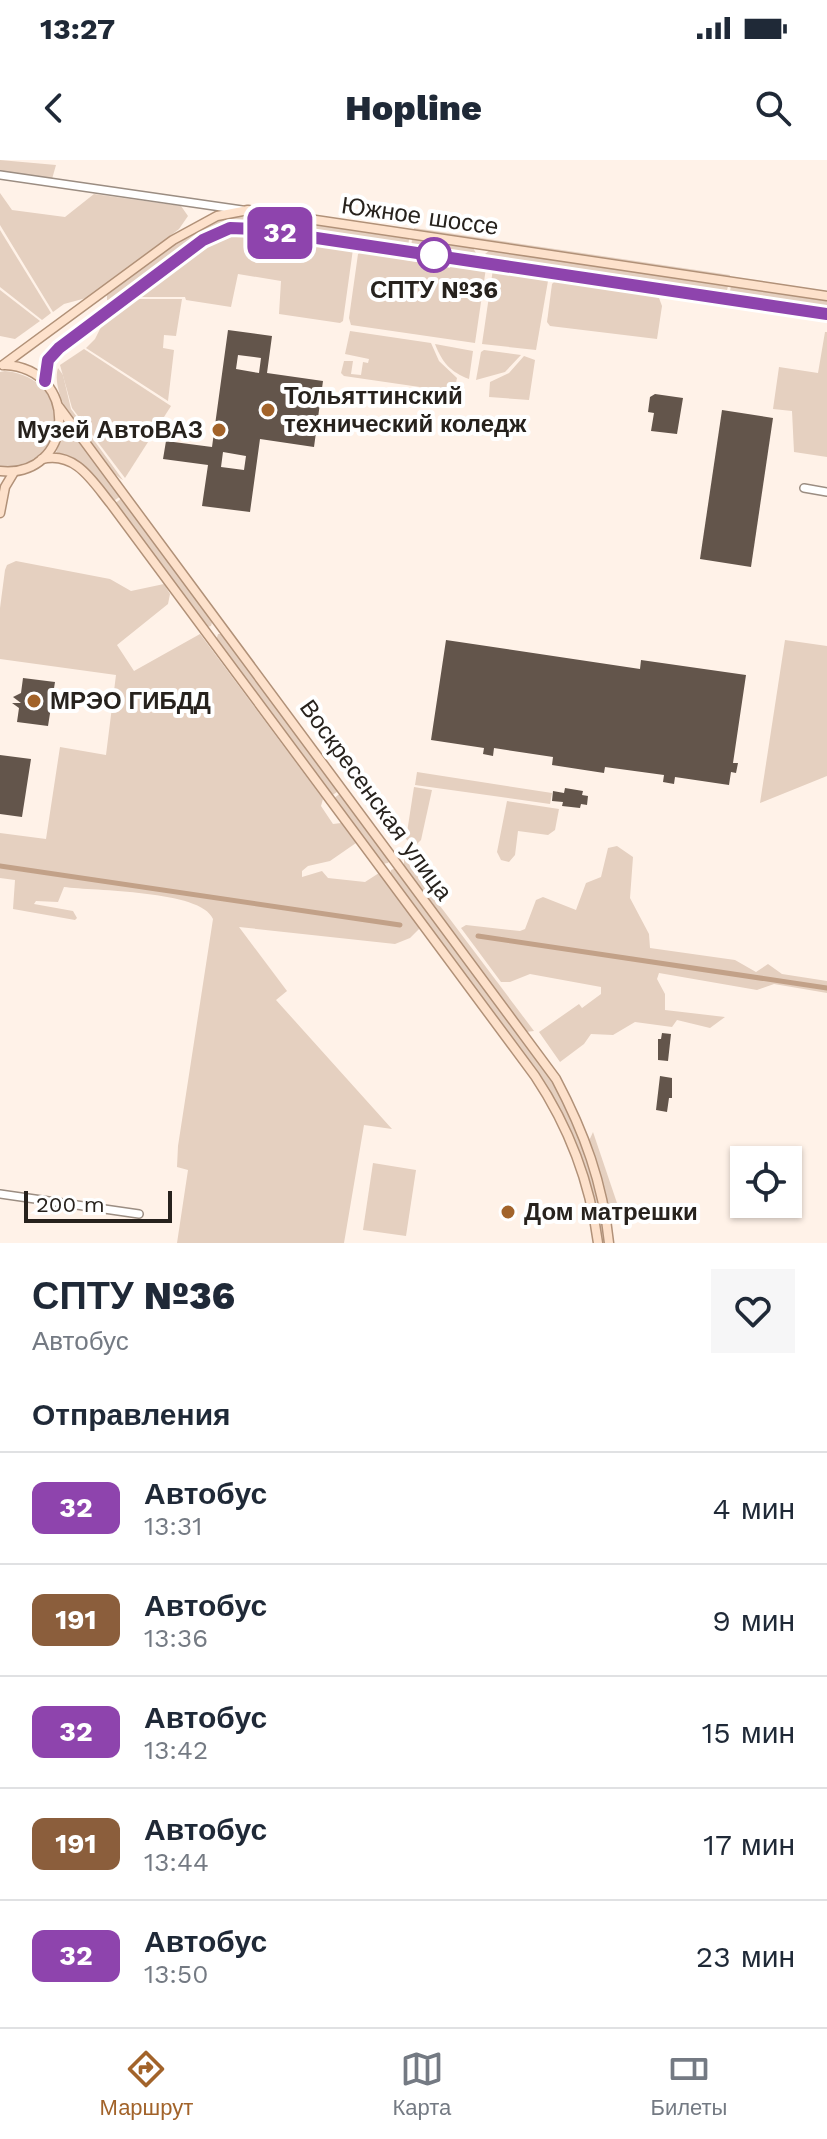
<!DOCTYPE html>
<html lang="ru">
<head>
<meta charset="utf-8">
<style>
  :root { --surface:#fff; --page:#f6f6f7; --text:#1f2937; --muted:#747a83; --line:#e0e1e3; --accent:#a2632a }
  body { margin:0; font-family:"Work Sans",sans-serif; background:var(--page); color:var(--text); height:100vh; display:flex; flex-direction:column; font-size:30px; white-space:nowrap }
  * { box-sizing:border-box; margin:0 }
  p { font-size:26px; color:var(--muted) }
  .icon { flex:none; width:44px; height:44px; fill:none; stroke:currentColor; stroke-width:2; stroke-linecap:round; stroke-linejoin:round }
  .map { position:relative; height:1083px; overflow:hidden }
  .panel { display:flex; flex-direction:column; background:var(--surface); flex:1 }
  .panel>* { flex:none }
  .badge { padding:0 16px; border-radius:12px; font-size:28px; line-height:52px }
  .controls { position:absolute; left:730px; top:986px; display:grid; gap:16px }
  .controls a { display:grid; place-items:center; width:72px; height:72px; border-radius:0px; background:var(--surface); box-shadow:0 2px 6px #0004; font-size:40px }
  .scale { position:absolute; left:24px; bottom:20px; width:148px; box-sizing:border-box; padding-left:8px; border:4px solid #27221d; border-top:0; font-size:22px; line-height:28px; white-space:nowrap; color:#27221d; -webkit-text-stroke:6px #fff; paint-order:stroke }
  .map>.badge { position:absolute; translate:-50% -50%; box-shadow:0 0 0 4px #fff }
  h2 { padding:0 32px; font-size:30px; line-height:72px }
  .round { display:grid; place-items:center; flex:none; width:84px; height:84px; border-radius:0px; background:var(--page) }
  .head { display:flex; align-items:center; justify-content:space-between; height:136px; padding:0 32px }
  h1 { font-size:38px; font-weight:800; line-height:60px }
  ul { padding:0; list-style:none }
  li { display:flex; align-items:center; gap:24px; height:112px; padding:0 32px; border-top:2px solid var(--line) }
  li div { flex:1 }
  li b { display:block; font-size:30px }
  li em { font-style:normal }
  li .badge { min-width:88px; font-weight:700; text-align:center }
  .status { display:flex; justify-content:space-between; align-items:center; height:56px; padding:0 40px; background:var(--surface); direction:ltr }
  .status svg { height:22px; fill:currentColor }
  header { display:flex; justify-content:space-between; align-items:center; height:104px; padding:0 32px; background:var(--surface); font-size:36px; font-weight:800 }
  .tab-bar { display:flex; justify-content:space-around; align-items:center; height:112px; border-top:2px solid var(--line); background:var(--surface); font-size:22px; color:var(--muted) }
  .tab-bar a { display:grid; justify-items:center; gap:4px }
  .tab-bar .on { color:var(--accent) }
  .map>svg:first-child { display:block }
  .green { fill:#e5d0c0 }
  .lines { fill:none; stroke-linecap:round; stroke-linejoin:round }
  .canal { stroke:#c2a188; stroke-width:5 }
  .building { fill:#63554b; fill-rule:evenodd }
  .minor-casing { stroke:#9b8d82; stroke-width:10 }
  .major-casing { stroke:#b19178; stroke-width:11 }
  .minor { stroke:#fff; stroke-width:7 }
  .major { stroke:#fde1cb; stroke-width:8 }
  .line-casing { stroke:#fff; stroke-width:18 }
  .line { stroke:#8e44ad; stroke-width:12 }
  .stop-dot { fill:#fff; stroke:#8e44ad; stroke-width:4 }
  .poi-dot { fill:#a2632a; stroke:#fff; stroke-width:3 }
  .labels { text-anchor:middle; stroke-width:8; stroke-linejoin:round; paint-order:stroke }
  .street-label { font-size:24px; fill:#27221d; stroke:#fff }
  .stop-label { font-size:24px; font-weight:bold; fill:#27221d; stroke:#fff }
  .poi-label { font-size:24px; font-weight:bold; fill:#27221d; stroke:#fff; text-anchor:start }
</style>
</head>
<body>
<div class="status"><b>13:27</b><svg viewBox="0 0 49 12"><path d="M0 12V9h3v3zM5 12V6h3v6zM10 12V3h3v9zM15 12V0h3v12zM26 1h20v11H26zM47 4h2v5h-2z"/></svg></div>
<header><svg class="icon" aria-label="back" viewBox="0 0 24 24"><path d="M15 5l-7 7 7 7"/></svg>Hopline<svg class="icon" aria-label="search" viewBox="0 0 24 24"><circle cx="10" cy="10" r="6"/><path d="M15 15l6 6"/></svg></header>
<div class="map">
<svg width="827" height="1083" viewBox="0 0 827 1083">
  <rect width="100%" height="100%" fill="#fff2e8"/>
  <g class="green">
    <polygon points="0,0 56,5 52,19 0,12"/>
    <polygon points="0,33 12,50 65,57 94,34 181,46 188,56 179,69 90,137 64,144 53,152 0,65"/>
    <path d="M 237,56 L 265,57 L 409,79 L 408,89 L 252,65 C 198,62 154,111 112,142 L 107,140 L 107,135 C 147,105 187,65 237,56 Z"/>
    <polygon points="414,68 730,115 729,118 413,72"/>
    <polygon points="0,70 51,153 42,160 0,127"/>
    <path d="M 250,73 L 353,89 L 343,161 L 340,163 L 279,154 L 281,121 L 238,114 L 231,147 L 186,140 L 185,137 L 132,137 C 167,111 204,72 250,73 Z"/>
    <polygon points="412,79 473,88 476,93 473,98 411,89"/>
    <polygon points="490,90 728,126 726,135 489,100 485,94"/>
    <polygon points="362,91 407,96 406,100 450,108 451,103 486,108 475,183 351,165 349,158 358,94"/>
    <polygon points="493,109 544,117 548,121 536,190 482,184"/>
    <polygon points="557,119 632,129 659,138 662,146 657,179 550,166 547,162 552,124"/>
    <polygon points="731,126 827,141 827,150 729,136"/>
    <polygon points="0,130 40,161 15,179 0,176"/>
    <polygon points="129,139 182,139 176,176 164,175 163,188 174,190 168,241 86,188 95,179 106,157"/>
    <polygon points="350,171 431,183 439,201 457,218 454,232 344,216 341,213 344,201 353,201 351,214 361,215 363,202 368,203 369,199 345,194"/>
    <polygon points="825,172 827,172 827,297 794,292 792,251 773,249 779,207 818,213"/>
    <path d="M 435,184 L 473,191 L 469,219 C 450,212 442,202 435,184 Z"/>
    <polygon points="84,189 171,246 125,318 72,248 60,205"/>
    <polygon points="484,190 521,195 505,212 476,220 481,192"/>
    <polygon points="524,196 535,200 529,240 489,237 490,222 509,213"/>
    <path d="M 58,208 L 63,215 L 71,249 L 123,320 C 99,305 48,239 58,208 Z"/>
    <path d="M 5,211 C 76,218 68,311 0,306 L 0,212 Z"/>
    <polygon points="66,263 121,336 112,342 82,305 56,293"/>
    <polygon points="122,338 213,459 211,466 207,467 114,344"/>
    <path d="M 16,401 L 110,419 L 131,431 L 164,424 L 170,434 L 168,444 L 117,485 L 134,511 L 200,474 L 323,639 L 321,646 L 333,664 L 341,663 L 356,683 L 330,701 L 308,706 L 302,711 L 302,717 L 322,711 L 328,718 L 365,722 L 379,713 L 421,767 L 410,778 L 395,784 L 239,767 L 287,831 L 276,840 L 392,969 L 364,965 L 344,1083 L 177,1083 L 188,1010 L 177,1007 L 178,986 L 213,759 C 202,730 93,731 64,727 L 58,742 L 36,741 L 34,744 L 73,751 L 77,758 L 75,760 L 13,749 L 15,720 L 0,718 L 0,673 L 46,679 L 60,587 L 106,595 L 116,515 L 0,499 L 0,448 L 5,410 L 7,405 Z"/>
    <polygon points="218,474 222,474 340,630 331,636 216,481"/>
    <polygon points="785,480 827,486 827,616 760,643"/>
    <polygon points="417,612 552,633 550,644 415,625"/>
    <polygon points="414,627 432,630 421,680 414,687 406,679"/>
    <polygon points="342,632 390,700 388,703 382,704 333,639"/>
    <polygon points="507,641 559,649 555,670 548,675 518,671 515,695 509,702 501,700 497,692"/>
    <polygon points="617,686 633,697 630,738 649,774 650,788 735,800 756,812 768,804 782,814 827,821 827,833 774,824 757,830 659,813 657,819 665,834 665,850 725,857 710,868 677,860 672,867 635,862 613,875 591,874 584,884 560,902 539,872 579,844 582,848 601,834 601,827 530,814 510,822 501,822 461,768 466,765 520,771 525,769 536,740 543,737 576,750 586,723 601,717 608,688"/>
    <polygon points="404,698 534,871 526,872 404,706"/>
    <polygon points="396,708 538,898 563,937 596,1021 607,1083 600,1083 568,966 390,716 391,710"/>
    <polygon points="593,972 618,1046 608,1044 589,981"/>
    <polygon points="373,1003 416,1010 406,1076 363,1070"/>
  </g>
  <g class="lines">
    <g class="canal">
      <polyline points="0,706 400,765"/>
      <polyline points="478,776 827,828"/>
    </g>
  </g>
  <g class="building">
    <path d="M 228,170 L 272,176 L 267,213 L 323,221 L 314,287 L 260,279 L 250,352 L 202,346 L 208,305 L 163,299 L 166,281 L 212,287 ZM 238,195 L 261,198 L 259,213 L 236,209 ZM 223,292 L 246,296 L 244,310 L 221,307 Z"/>
    <polygon points="655,234 683,238 677,274 651,271 654,253 648,252 650,237"/>
    <polygon points="722,250 773,258 751,407 700,399"/>
    <polygon points="446,480 640,509 641,500 746,515 733,603 738,603 736,613 731,612 729,625 675,617 674,624 663,622 664,615 605,607 604,613 552,605 553,597 494,588 493,596 483,594 484,588 431,580"/>
    <polygon points="23,518 55,522 48,566 17,562 19,548 12,543 21,543 13,537 21,533"/>
    <polygon points="0,595 31,599 22,657 0,654"/>
    <polygon points="565,628 583,631 582,635 588,636 587,645 581,644 580,648 562,646 563,642 552,641 553,631 564,633"/>
    <polygon points="662,873 671,874 668,901 658,900 658,879 661,879"/>
    <polygon points="660,916 672,918 672,938 669,938 667,952 656,950"/>
  </g>
  <g class="lines">
    <g class="minor-casing">
      <g id="minor">
        <polyline points="0,15 242,50"/>
        <polyline points="804,328 827,332"/>
        <polyline points="0,1034 139,1054"/>
      </g>
    </g>
    <g class="major-casing">
      <g id="major">
        <polyline points="3,205 173,80 217,56 248,50 827,136"/>
        <polyline points="45,221 48,200 59,188 203,80 230,68 256,69 827,154"/>
        <path d="M 59,247 L 556,919 C 584,972 603,1023 609,1083"/>
        <path d="M 42,299 C 76,291 93,322 111,344 L 535,916 C 569,967 590,1022 598,1083"/>
        <path d="M 0,311 C 75,319 81,209 5,205"/>
        <polyline points="0,353 5,327 14,312"/>
      </g>
    </g>
    <use href="#minor" class="minor"/>
    <use href="#major" class="major"/>
  </g>
  <g class="lines">
    <g class="line-casing">
      <polyline id="line" points="45,221 48,200 59,188 203,80 230,68 256,69 827,154"/>
    </g>
    <use href="#line" class="line"/>
  </g>
  <circle class="stop-dot" cx="434" cy="95" r="16"/>
  <g class="poi-dot">
    <circle cx="268" cy="250" r="8"/>
    <circle cx="219" cy="270" r="8"/>
    <circle cx="34" cy="541" r="8"/>
    <circle cx="508" cy="1052" r="8"/>
  </g>
  <g class="labels">
    <g class="street-label">
      <text transform="translate(420 56) rotate(8)" y="8">Южное шоссе</text>
      <text transform="translate(376 640) rotate(54)" y="8">Воскресенская улица</text>
    </g>
    <g class="stop-label">
      <text x="434" y="138">СПТУ №36</text>
    </g>
    <g class="poi-label">
      <text x="284" y="244">Тольяттинский<tspan x="284" dy="28">технический коледж</tspan></text>
      <text x="203" y="278" text-anchor="end">Музей АвтоВАЗ</text>
      <text x="50" y="549">МРЭО ГИБДД</text>
      <text x="524" y="1060">Дом матрешки</text>
    </g>
  </g>
</svg>
<div class="controls">
<a><svg class="icon" aria-label="locate" viewBox="0 0 24 24"><circle cx="12" cy="12" r="6"/><path d="M12 2v4M12 18v4M2 12h4M18 12h4"/></svg></a>
</div>
<div class="scale">200 m</div>
<b class="badge" style="left:280px;top:73px;background:#8e44ad;color:#fff">32</b>
</div>
<section class="panel">
<div class="head"><div><h1>СПТУ №36</h1><p>Автобус</p></div><a class="round"><svg class="icon" aria-label="heart" viewBox="0 0 24 24"><path d="M12 20l-8-8c-3-5 5-10 8-4 3-6 11-1 8 4z"/></svg></a></div>
<h2>Отправления</h2>
<ul>
<li><span class="badge" style="background:#8e44ad;color:#fff">32</span><div><b>Автобус</b><p>13:31</p></div><em>4 мин</em></li>
<li><span class="badge" style="background:#8b5e3c;color:#fff">191</span><div><b>Автобус</b><p>13:36</p></div><em>9 мин</em></li>
<li><span class="badge" style="background:#8e44ad;color:#fff">32</span><div><b>Автобус</b><p>13:42</p></div><em>15 мин</em></li>
<li><span class="badge" style="background:#8b5e3c;color:#fff">191</span><div><b>Автобус</b><p>13:44</p></div><em>17 мин</em></li>
<li><span class="badge" style="background:#8e44ad;color:#fff">32</span><div><b>Автобус</b><p>13:50</p></div><em>23 мин</em></li>
</ul>
</section>
<nav class="tab-bar">
<a class="on"><svg class="icon" aria-label="directions" viewBox="0 0 24 24"><path d="M12 3l9 9-9 9-9-9zM9 14v-3h6M13 9l2 2-2 2"/></svg>Маршрут</a>
<a><svg class="icon" aria-label="map" viewBox="0 0 24 24"><path d="M3 6l6-2 6 2 6-2v14l-6 2-6-2-6 2zM9 4v14M15 6v14"/></svg>Карта</a>
<a><svg class="icon" aria-label="tickets" viewBox="0 0 24 24"><path d="M3 7h18v10H3zM15 7v10"/></svg>Билеты</a>
</nav>
</body>
</html>
